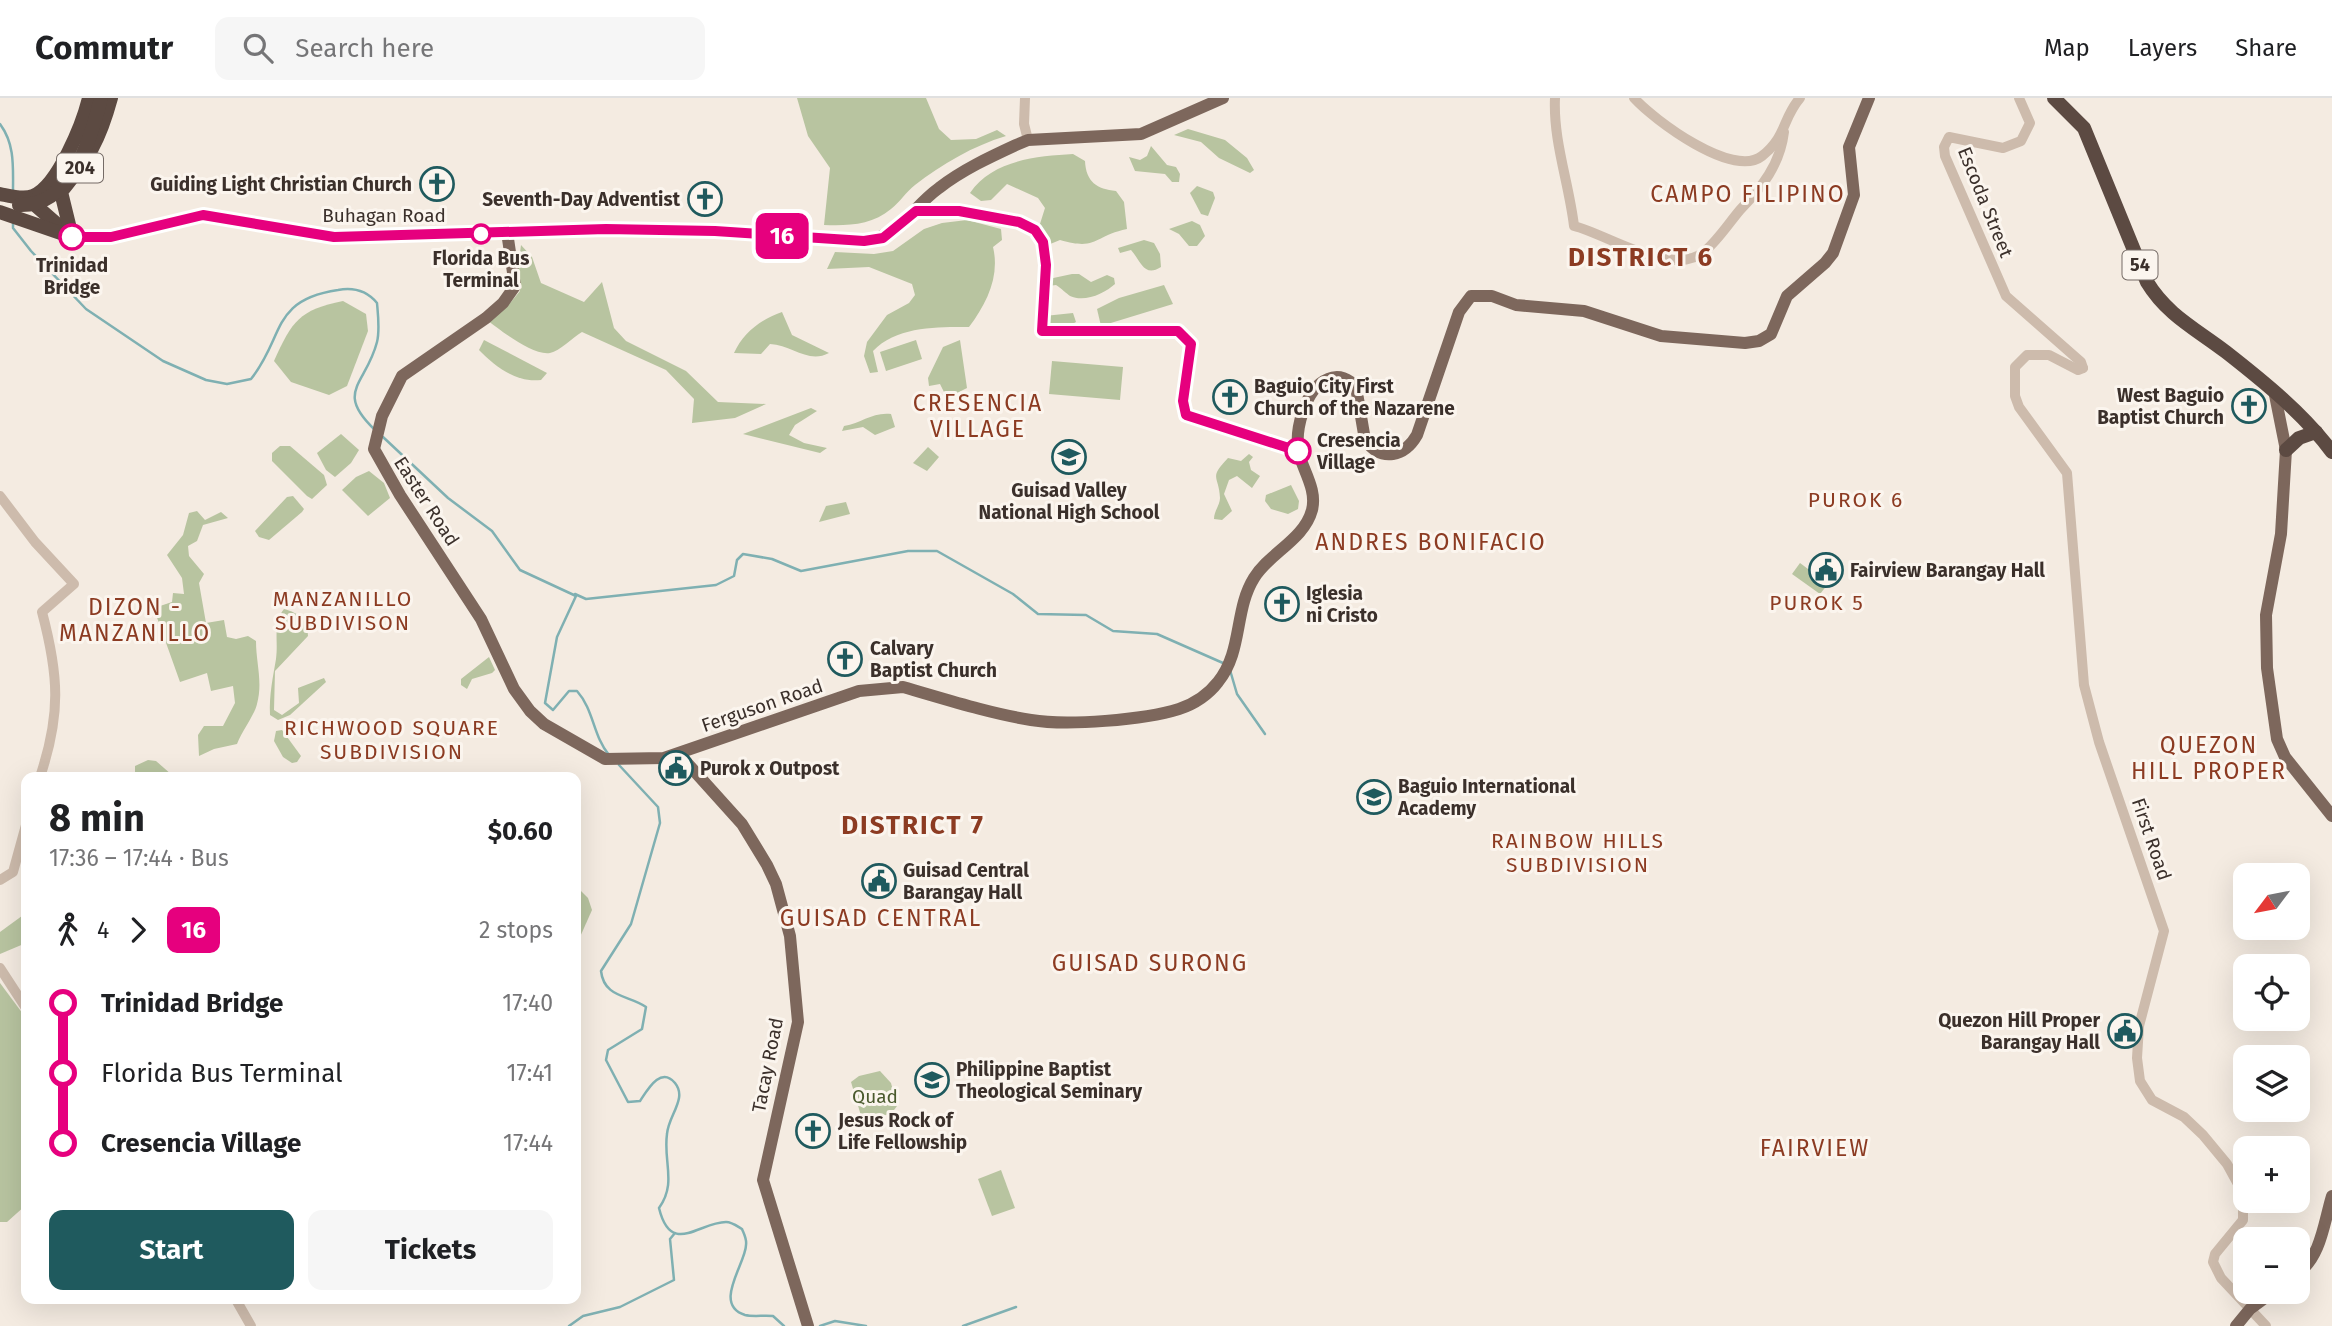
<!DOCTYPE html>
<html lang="en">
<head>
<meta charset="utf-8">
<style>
  :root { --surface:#fff; --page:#f6f6f6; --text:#202124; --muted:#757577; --line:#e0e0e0; --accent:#1f5a5e }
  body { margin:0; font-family:"Fira Sans",sans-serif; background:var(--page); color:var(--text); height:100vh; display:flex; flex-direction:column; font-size:26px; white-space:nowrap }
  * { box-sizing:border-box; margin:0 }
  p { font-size:23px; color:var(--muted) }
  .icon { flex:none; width:38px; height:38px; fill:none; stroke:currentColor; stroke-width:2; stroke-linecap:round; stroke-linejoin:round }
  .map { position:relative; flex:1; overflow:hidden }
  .details { position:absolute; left:21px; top:674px; width:560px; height:532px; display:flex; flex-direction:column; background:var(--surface); border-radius:14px; box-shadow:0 7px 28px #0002 }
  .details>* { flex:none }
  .badge { padding:0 14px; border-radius:10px; font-size:24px; line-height:46px }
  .needle { width:46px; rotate:238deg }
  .controls { position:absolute; left:2233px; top:765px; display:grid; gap:14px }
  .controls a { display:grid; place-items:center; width:77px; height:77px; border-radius:14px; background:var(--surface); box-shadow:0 7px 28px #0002; font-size:35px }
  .map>.badge { position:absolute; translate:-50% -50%; box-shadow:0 0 0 4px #fff }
  .legs { display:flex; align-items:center; gap:10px; height:77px; padding:0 28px; font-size:23px }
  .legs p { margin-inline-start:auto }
  .headline { display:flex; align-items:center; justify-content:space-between; height:119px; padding:0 28px }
  h1 { font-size:38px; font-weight:700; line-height:52px }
  .cta { display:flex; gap:14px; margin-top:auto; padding:14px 28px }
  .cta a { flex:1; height:80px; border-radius:14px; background:var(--accent); color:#fff; font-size:28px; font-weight:700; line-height:80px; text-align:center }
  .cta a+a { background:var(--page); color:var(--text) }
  ul { padding:0 28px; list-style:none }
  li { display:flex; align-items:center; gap:24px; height:70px; font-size:26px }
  li i { display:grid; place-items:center; width:10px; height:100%; margin:0 9px; background:currentColor }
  li i::after { content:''; width:18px; height:18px; margin:-9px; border:5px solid; border-radius:50%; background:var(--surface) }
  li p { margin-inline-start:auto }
  li:first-child i { background:linear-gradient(#0000 50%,currentColor 0) }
  li:last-child i { background:linear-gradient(currentColor 50%,#0000 0) }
  header { display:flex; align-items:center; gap:42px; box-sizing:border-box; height:98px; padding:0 35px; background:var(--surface); border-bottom:2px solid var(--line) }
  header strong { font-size:33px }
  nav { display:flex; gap:38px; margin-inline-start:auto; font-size:24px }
  .search { width:490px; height:63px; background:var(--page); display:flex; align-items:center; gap:18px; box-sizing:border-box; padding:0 24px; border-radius:14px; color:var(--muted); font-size:26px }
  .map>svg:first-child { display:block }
  .green { fill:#b8c4a0 }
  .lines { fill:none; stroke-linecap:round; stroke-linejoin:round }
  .stream { stroke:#7fb0b2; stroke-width:2.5 }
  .minor { stroke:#cdbbac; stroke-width:10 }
  .major { stroke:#7d675c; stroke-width:12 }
  .highway { stroke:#5c4a42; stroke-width:14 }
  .highway-bridge { stroke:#5c4a42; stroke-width:14 }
  .line-1-casing { stroke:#fff; stroke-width:16 }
  .line-1 { stroke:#e6007e; stroke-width:10 }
  .stop-1-dot { fill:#fff; stroke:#e6007e; stroke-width:3.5 }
  .labels { text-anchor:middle; stroke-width:6; stroke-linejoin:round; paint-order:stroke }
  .shield { fill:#fbf5ee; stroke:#756b66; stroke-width:2 }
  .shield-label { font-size:18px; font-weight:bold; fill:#3b302b }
  .poi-label { font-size:19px; font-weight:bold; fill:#3b302b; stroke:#fbf5ee; text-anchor:start }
  .street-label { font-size:19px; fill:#3b302b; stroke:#fbf5ee }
  .stop-label { font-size:19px; font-weight:bold; fill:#3b302b; stroke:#fbf5ee }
  .park-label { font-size:19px; fill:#4a5a2e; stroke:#fbf5ee }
  .neighbourhood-label { font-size:21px; letter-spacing:2px; fill:#8c3b22; stroke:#fbf5ee }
  .quarter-label { font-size:23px; letter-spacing:2px; fill:#8c3b22; stroke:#fbf5ee }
  .district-label { font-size:26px; font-weight:bold; letter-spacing:2px; fill:#8c3b22; stroke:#fbf5ee }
</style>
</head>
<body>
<header>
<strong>Commutr</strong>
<div class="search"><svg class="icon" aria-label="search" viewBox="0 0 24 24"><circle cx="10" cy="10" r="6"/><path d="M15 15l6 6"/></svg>Search here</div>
<nav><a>Map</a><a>Layers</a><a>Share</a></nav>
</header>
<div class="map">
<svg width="2332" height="1228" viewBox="0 0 2332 1228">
  <rect width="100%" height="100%" fill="#f4ebe1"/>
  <g class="green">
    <path d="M 797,0 L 926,0 L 939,31 L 951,42 L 976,41 L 997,32 L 1006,38 C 973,48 942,66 915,87 C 906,94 900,104 891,111 C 872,127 848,128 824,127 L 830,70 L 808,38 Z"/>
    <polygon points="1188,31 1225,42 1247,60 1254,72 1250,75 1219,60 1201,44 1174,37"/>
    <polygon points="1151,48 1167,67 1176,69 1180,76 1179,84 1172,84 1165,76 1135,73 1129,59 1140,62 1147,58"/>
    <path d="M 1073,56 L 1085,63 C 1086,84 1097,91 1116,93 L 1124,104 L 1127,131 C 1093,138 1098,153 1060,142 L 1043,149 L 1039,129 L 1045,110 L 1038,100 L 1007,86 L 991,102 L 981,103 L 970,95 C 992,62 1037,58 1073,56 Z"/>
    <polygon points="1197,88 1213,94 1215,100 1208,118 1201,116 1190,95"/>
    <path d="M 967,122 L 1001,131 L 1002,142 L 993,149 C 1000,178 987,205 969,229 C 937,229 897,228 873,253 L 878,274 L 870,275 L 864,258 L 867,244 L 887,217 L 909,205 L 915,197 L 912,186 L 869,169 L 827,171 L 835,154 L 874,156 L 893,153 L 924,131 L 942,125 Z"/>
    <polygon points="1192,123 1200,127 1205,138 1197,148 1189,148 1179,136 1169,131"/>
    <path d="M 1144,142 L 1154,145 L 1160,156 L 1161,169 C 1144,180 1141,163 1131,152 L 1120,155 L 1118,150 Z"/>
    <path d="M 521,147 L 532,159 L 541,185 L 584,204 L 602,184 L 614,230 L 626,243 L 686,273 L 718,304 L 766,306 L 735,320 L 692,325 L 694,301 L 666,272 L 582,234 C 572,240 560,253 550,255 C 533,258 500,232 487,222 L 511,204 L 520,193 L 517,178 Z"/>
    <path d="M 1072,176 L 1079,176 L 1091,184 L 1107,177 L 1114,180 L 1115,186 C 1105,195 1085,205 1070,198 C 1067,196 1061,190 1056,187 L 1041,189 L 1044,182 Z"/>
    <polygon points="1164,187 1173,206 1101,228 1097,211 1119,200"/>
    <path d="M 343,203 L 366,216 L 368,233 L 347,288 L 329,297 L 291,284 L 274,263 C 292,223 299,212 343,203 Z"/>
    <path d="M 782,214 L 792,237 L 829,255 C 808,266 792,247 770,246 L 761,256 L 734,255 C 743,235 761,221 782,214 Z"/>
    <path d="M 1073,215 L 1076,224 C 1064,232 1045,229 1035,219 Z"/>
    <path d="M 484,242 L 547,275 L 541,282 C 516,285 496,269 479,252 Z"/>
    <polygon points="916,242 922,261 886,273 880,254"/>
    <polygon points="960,242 967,290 947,300 940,286 929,288 928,280 943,249"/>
    <polygon points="1052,263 1123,269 1120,302 1049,296"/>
    <polygon points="811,310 817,313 795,327 789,337 804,345 827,350 820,355 743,336"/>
    <path d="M 891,316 L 895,329 L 875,337 L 863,329 L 842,333 L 844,328 C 862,325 872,314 891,316 Z"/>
    <polygon points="341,336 359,352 351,365 335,379 326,372 317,355"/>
    <polygon points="280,348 290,348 324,377 327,387 312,401 307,398 272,363 272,355"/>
    <polygon points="928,349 939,359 927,373 913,365"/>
    <path d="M 1249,356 L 1253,359 L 1249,364 L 1251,372 L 1260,378 L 1252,390 L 1237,378 L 1229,382 L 1224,396 L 1232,413 L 1222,422 L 1214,421 C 1214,413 1220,407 1220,400 C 1219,377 1208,381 1228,360 L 1241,363 Z"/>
    <polygon points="369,373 384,385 390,400 368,418 342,392 356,379"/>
    <polygon points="1291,387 1299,403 1298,411 1288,416 1271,411 1265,403 1266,397"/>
    <polygon points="293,398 304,411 302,414 269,442 259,439 255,433 287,399"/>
    <polygon points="846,404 850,416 819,424 826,408"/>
    <path d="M 197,413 L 205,422 L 221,414 L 228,420 L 203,427 L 197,443 L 188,448 L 189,458 L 204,476 L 199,485 L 206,525 L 224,522 L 227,539 L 236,541 L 248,538 L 256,543 C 256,565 263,584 257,606 C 255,616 242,633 237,646 L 214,651 L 199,658 L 198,637 L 204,628 L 223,628 L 235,605 L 233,588 L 211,593 L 207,575 L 180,584 L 155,514 L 157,509 L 172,504 L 173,495 L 184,496 L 182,480 L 167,457 L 183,437 L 189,415 Z"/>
    <polygon points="1800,465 1828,486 1820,496 1792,476"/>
    <path d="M 284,511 C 299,515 308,522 308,538 L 275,573 L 274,612 L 282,617 L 299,605 L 298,590 L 324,580 L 326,584 L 290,617 L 278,622 L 270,617 C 269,597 273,579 276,561 C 279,544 272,526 284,511 Z"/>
    <polygon points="489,559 495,572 492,575 472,581 467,591 461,587 461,581"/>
    <polygon points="282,632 301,658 297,664 292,665 283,659 274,643 276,633"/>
    <polygon points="148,662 156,663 172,677 135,679 135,668"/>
    <polygon points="576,788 588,800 592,812 576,848"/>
    <polygon points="26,815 26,845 0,856 0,834"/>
    <polygon points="0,885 26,920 26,1107 7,1124 0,1124"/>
    <polygon points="880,973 891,985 897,1008 891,1016 862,1021 851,984 859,978"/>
    <polygon points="1001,1072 1015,1110 992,1118 978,1081"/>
  </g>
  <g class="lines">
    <g class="stream">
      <path d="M 0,26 C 15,46 13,69 13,93"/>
      <path d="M 13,124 L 13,130 L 31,153 L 86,211 L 163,263 L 206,282 L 227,286 L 251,281 C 285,239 270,202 338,192 C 354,189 367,193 377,205 C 378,217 380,232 377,244 C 366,287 334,293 375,332"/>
      <path d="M 383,339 L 448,400 L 492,433 L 520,472 L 576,498 L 557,539 L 545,605 L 553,612 L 569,593 L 577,593 C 594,612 593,638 609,657"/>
      <polyline points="575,496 586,501 716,487 734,478 737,462 743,456 772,461 801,473 908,453 937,453 1013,496 1038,516 1086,517 1113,533 1157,536 1223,565"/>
      <polyline points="1230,572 1237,596 1265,636"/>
      <path d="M 619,667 L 658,709 L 660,725 L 631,826 L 601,873 C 604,900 629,897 646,909 L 642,931 L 608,952 L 606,962 L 628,1004 L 640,1003 C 648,991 661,968 675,985 C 679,990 680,994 679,1000 C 677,1012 668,1023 667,1036 C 663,1064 677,1085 659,1110 C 671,1159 699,1124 726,1124 C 732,1124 737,1128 742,1131 C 744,1136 747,1141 746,1147 C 746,1165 712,1207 745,1217 C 753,1219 764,1217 773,1218 L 784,1228"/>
      <polyline points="569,1228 583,1218 620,1209 674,1182 670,1141 675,1135"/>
      <polyline points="820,1228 835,1223 866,1228"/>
      <polyline points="963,1228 1016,1209"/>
    </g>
    <g class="minor">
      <polyline points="1025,0 1024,26 1028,42"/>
      <path d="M 1555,0 C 1553,43 1569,85 1574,128 C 1607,136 1673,181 1705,153 C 1718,142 1729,125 1740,112 C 1762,89 1780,67 1784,34"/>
      <path d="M 1634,0 C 1654,22 1733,81 1762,58 C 1787,38 1782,21 1800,0"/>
      <polyline points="2019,0 2030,25 2021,43 2003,50 1949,39 1944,49 1945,58 2006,198 2081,264 2083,270"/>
      <path d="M 917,113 C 944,110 1034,114 1043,146 C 1051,172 1044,206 1042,233 L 1178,233 L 1191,246 L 1183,303 L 1186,316 L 1237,336 L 1298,353"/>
      <polyline points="2083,270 2078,272 2049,257 2027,257 2015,269 2015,298 2019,309 2067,375 2084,587 2099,644 2164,833 2139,928 2137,960 2140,983 2152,1002 2184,1019 2203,1037 2227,1066 2238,1086 2243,1101 2243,1122 2215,1156 2213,1164 2221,1180 2266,1228"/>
      <path d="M 0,398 L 35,444 L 74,486 L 42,514 C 59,578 61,616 40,679"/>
      <polyline points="0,782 13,774 26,727"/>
      <polyline points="0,870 26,910"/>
      <polyline points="235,1200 251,1228"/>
    </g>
    <g class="major">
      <path d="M 507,134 L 515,188 L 503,205 L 486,220 L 402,278 L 382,318 L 374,351 L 400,397 L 481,521 L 514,591 L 530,613 L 544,626 L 605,661 L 664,660 L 859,593 L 903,589 C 945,601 988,615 1031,622 C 1067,628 1144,622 1179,611 C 1194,606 1208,597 1218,584 C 1243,553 1234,512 1254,480 C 1269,455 1304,442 1312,412 C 1317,392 1304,374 1299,356 C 1294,333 1305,290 1328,281 C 1339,276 1349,281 1356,289 L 1365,342 C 1382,365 1405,358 1417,337 L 1459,214 L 1471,198 L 1492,198 L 1516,207 L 1584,213 L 1661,238 L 1745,245 L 1759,243 L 1771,236 L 1787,198 L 1825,165 L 1833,155 L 1854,97 L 1849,49 L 1869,0"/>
      <path d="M 72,139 L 111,139 L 203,116 L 334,139 L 606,131 L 715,133 L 865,143 C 903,136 910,111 939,90 C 962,72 990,59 1016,47 L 1028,42 L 1141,36 L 1223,0"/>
      <polyline points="2275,297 2286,352 2281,436 2266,517 2267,570 2277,641 2285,659 2332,718"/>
      <polyline points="679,656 742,726 767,767 776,786 790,838 798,924 763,1082 808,1228"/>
      <path d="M 2298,1175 C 2321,1159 2324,1124 2332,1098"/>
      <polyline points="2236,1228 2250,1211 2273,1194"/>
    </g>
    <g class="highway">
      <path d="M 2054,0 L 2084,30 L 2147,184 C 2167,217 2196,231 2226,254 C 2263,283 2304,316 2332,354"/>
      <path d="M 0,96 C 10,98 23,102 33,98 C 58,88 83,25 89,0"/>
      <polyline points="27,100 66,134"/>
      <polyline points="0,114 72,139"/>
      <path d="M 72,139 L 61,94 C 89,59 99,44 111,0"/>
      <polyline points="2286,352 2299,340 2316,334"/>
    </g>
    <path class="highway-bridge" d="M 19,107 C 71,109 91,41 101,0"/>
  </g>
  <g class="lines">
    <g class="line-1-casing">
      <polyline id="line-1" points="72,139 111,139 203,117 334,139 606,131 715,133 864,143 883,140 916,113 959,113 1019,124 1035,132 1043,144 1046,167 1042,233 1178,233 1191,246 1183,303 1186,317 1298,353"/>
    </g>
    <use href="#line-1" class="line-1"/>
  </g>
  <defs>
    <g id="church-ring" transform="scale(1.75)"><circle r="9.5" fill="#fbf5ee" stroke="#1f5a5e" stroke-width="1.5"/><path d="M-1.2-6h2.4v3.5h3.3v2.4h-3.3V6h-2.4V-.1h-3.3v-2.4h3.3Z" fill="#1f5a5e"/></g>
    <g id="school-ring" transform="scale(1.75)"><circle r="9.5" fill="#fbf5ee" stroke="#1f5a5e" stroke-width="1.5"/><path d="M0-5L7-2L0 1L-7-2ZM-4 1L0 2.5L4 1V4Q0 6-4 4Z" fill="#1f5a5e"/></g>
    <g id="civic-ring" transform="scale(1.75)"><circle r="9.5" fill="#fbf5ee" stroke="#1f5a5e" stroke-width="1.5"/><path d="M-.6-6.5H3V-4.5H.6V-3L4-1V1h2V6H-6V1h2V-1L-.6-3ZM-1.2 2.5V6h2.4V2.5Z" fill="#1f5a5e"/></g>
    <g id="university-ring" transform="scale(1.75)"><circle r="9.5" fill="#fbf5ee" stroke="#1f5a5e" stroke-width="1.5"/><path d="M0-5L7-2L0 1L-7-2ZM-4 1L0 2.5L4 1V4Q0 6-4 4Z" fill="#1f5a5e"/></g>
  </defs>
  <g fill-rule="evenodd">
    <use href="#church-ring" x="437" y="86"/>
    <use href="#church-ring" x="705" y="101"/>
    <use href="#church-ring" x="1230" y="299"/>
    <use href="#church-ring" x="2249" y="308"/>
    <use href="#school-ring" x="1069" y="359"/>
    <use href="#civic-ring" x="1826" y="472"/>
    <use href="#church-ring" x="1282" y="506"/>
    <use href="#church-ring" x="845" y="561"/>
    <use href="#civic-ring" x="676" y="670"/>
    <use href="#school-ring" x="1374" y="699"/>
    <use href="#civic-ring" x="879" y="783"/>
    <use href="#civic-ring" x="2125" y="933"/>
    <use href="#university-ring" x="932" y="982"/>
    <use href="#church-ring" x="813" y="1033"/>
  </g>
  <g class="stop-1-dot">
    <circle cx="481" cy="136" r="9"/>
    <circle cx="72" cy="139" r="12"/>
    <circle cx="1298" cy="353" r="12"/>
  </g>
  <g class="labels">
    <g class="shield">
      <rect x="57" y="55.5" width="46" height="29" rx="5"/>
      <rect x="2122.5" y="152.5" width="35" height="29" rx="5"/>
    </g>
    <g class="shield-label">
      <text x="80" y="76">204</text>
      <text x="2140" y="173">54</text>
    </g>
    <g class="poi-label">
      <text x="412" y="93" text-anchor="end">Guiding Light Christian Church</text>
      <text x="680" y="108" text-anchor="end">Seventh-Day Adventist</text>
      <text x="1254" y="295">Baguio City First<tspan x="1254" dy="22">Church of the Nazarene</tspan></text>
      <text x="2224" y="304" text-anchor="end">West Baguio<tspan x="2224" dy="22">Baptist Church</tspan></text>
      <text x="1069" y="399" text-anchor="middle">Guisad Valley<tspan x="1069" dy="22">National High School</tspan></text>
      <text x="1850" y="479">Fairview Barangay Hall</text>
      <text x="1306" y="502">Iglesia<tspan x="1306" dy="22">ni Cristo</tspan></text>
      <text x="870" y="557">Calvary<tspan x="870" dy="22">Baptist Church</tspan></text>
      <text x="700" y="677">Purok x Outpost</text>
      <text x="1398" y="695">Baguio International<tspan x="1398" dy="22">Academy</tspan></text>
      <text x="903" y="779">Guisad Central<tspan x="903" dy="22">Barangay Hall</tspan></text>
      <text x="2100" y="929" text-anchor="end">Quezon Hill Proper<tspan x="2100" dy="22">Barangay Hall</tspan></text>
      <text x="956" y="978">Philippine Baptist<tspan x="956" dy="22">Theological Seminary</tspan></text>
      <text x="838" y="1029">Jesus Rock of<tspan x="838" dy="22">Life Fellowship</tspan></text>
    </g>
    <g class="street-label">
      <text transform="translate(1986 104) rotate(68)" y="7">Escoda Street</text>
      <text x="384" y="124">Buhagan Road</text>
      <text transform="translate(427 403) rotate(57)" y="7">Easter Road</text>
      <text transform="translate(762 607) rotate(-19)" y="7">Ferguson Road</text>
      <text transform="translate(2152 741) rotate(71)" y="7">First Road</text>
      <text transform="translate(767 967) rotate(-79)" y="7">Tacay Road</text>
    </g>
    <g class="stop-label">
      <text x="481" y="167">Florida Bus<tspan x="481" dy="22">Terminal</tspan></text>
      <text x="72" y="174">Trinidad<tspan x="72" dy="22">Bridge</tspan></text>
      <text x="1317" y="349" text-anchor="start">Cresencia<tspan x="1317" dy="22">Village</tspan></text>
    </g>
    <g class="park-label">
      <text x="875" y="1005">Quad</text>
    </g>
    <g class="neighbourhood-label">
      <text x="1856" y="409">PUROK 6</text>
      <text x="343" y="508">MANZANILLO<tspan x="343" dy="24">SUBDIVISON</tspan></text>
      <text x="1817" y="512">PUROK 5</text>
      <text x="392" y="637">RICHWOOD SQUARE<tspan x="392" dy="24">SUBDIVISION</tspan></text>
      <text x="1578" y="750">RAINBOW HILLS<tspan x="1578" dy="24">SUBDIVISION</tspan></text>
    </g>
    <g class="quarter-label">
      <text x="1748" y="104">CAMPO FILIPINO</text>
      <text x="978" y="313">CRESENCIA<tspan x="978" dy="26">VILLAGE</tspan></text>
      <text x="1431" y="452">ANDRES BONIFACIO</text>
      <text x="135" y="517">DIZON -<tspan x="135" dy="26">MANZANILLO</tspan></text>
      <text x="2209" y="655">QUEZON<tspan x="2209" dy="26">HILL PROPER</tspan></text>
      <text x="881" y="828">GUISAD CENTRAL</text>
      <text x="1150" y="873">GUISAD SURONG</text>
      <text x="1815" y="1058">FAIRVIEW</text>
    </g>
    <g class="district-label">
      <text x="1641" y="168">DISTRICT 6</text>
      <text x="913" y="736">DISTRICT 7</text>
    </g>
  </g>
</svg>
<div class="controls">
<a><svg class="needle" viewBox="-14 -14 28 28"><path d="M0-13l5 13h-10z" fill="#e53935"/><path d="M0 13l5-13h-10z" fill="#757577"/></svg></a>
<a><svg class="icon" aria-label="locate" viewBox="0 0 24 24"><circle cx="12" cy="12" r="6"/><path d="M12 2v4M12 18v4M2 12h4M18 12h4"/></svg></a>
<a><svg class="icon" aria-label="layers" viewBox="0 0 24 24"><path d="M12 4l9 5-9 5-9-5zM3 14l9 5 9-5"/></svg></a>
<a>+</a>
<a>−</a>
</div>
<b class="badge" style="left:782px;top:138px;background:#e6007e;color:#fff">16</b>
<section class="details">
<div class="headline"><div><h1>8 min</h1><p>17:36 – 17:44 · Bus</p></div><b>$0.60</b></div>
<div class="legs"><svg class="icon" aria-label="walk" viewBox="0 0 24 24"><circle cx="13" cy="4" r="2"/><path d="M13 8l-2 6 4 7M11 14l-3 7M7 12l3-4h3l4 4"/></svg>4<svg class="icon" aria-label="forward" viewBox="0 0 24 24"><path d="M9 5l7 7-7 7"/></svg><b class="badge" style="background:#e6007e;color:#fff">16</b><p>2 stops</p></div>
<ul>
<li><i style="color:#e6007e"></i><b>Trinidad Bridge</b><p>17:40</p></li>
<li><i style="color:#e6007e"></i><span>Florida Bus Terminal</span><p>17:41</p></li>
<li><i style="color:#e6007e"></i><b>Cresencia Village</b><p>17:44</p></li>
</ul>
<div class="cta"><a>Start</a><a>Tickets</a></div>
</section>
</div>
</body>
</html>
